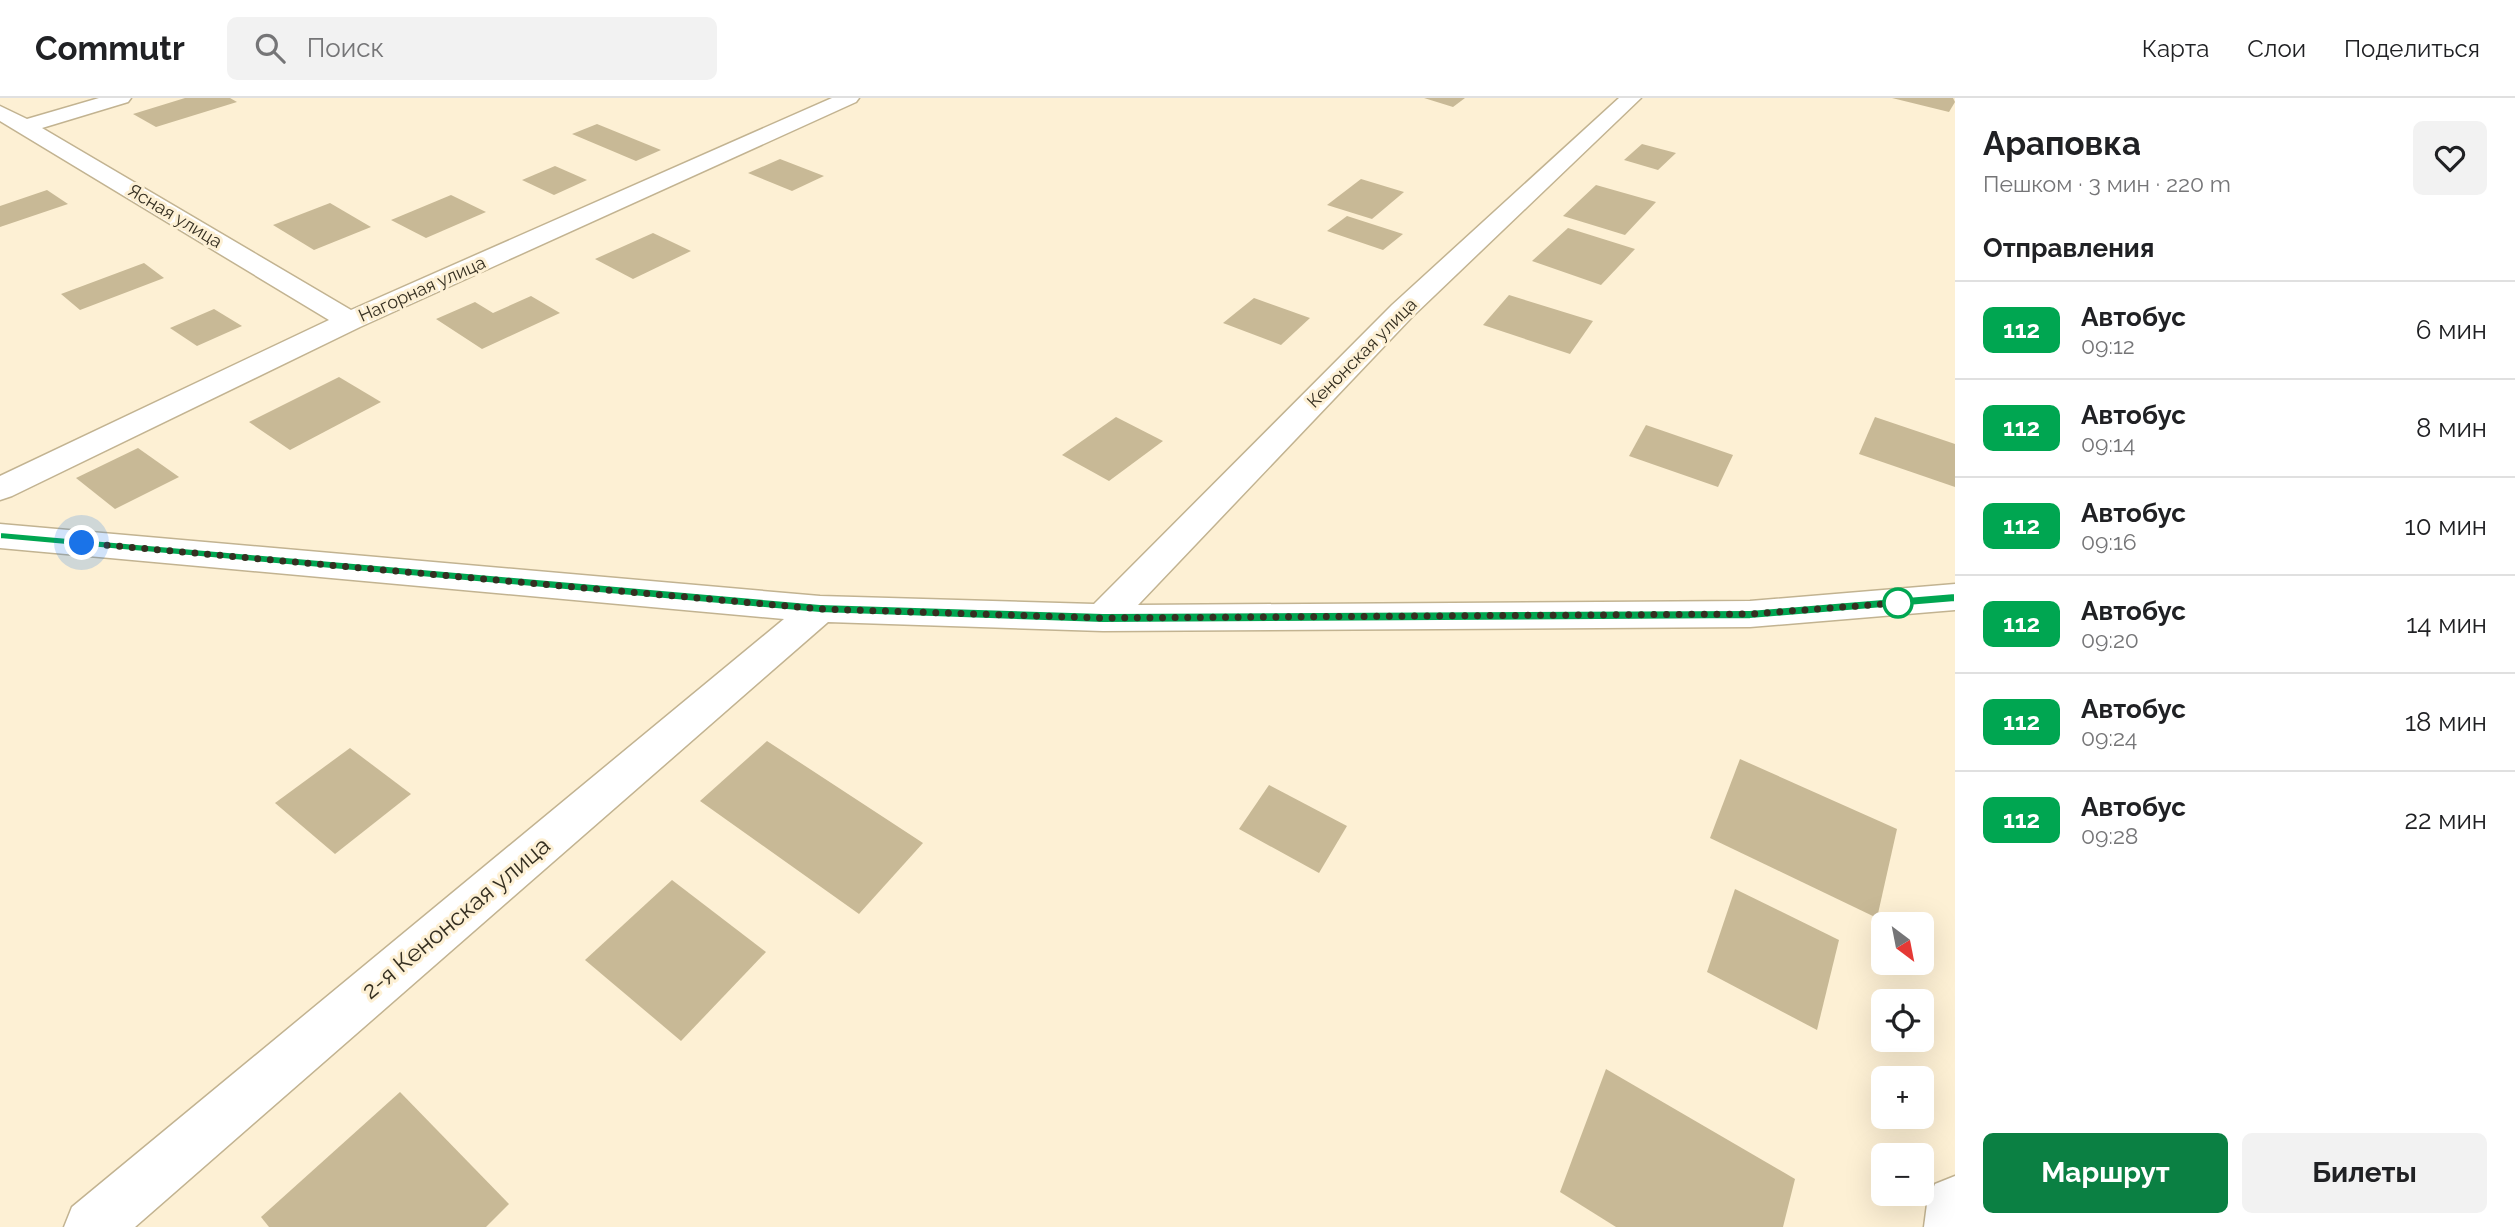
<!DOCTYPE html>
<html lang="ru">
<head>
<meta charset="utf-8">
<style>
  :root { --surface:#fff; --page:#f2f2f2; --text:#202124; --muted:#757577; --line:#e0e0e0; --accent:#0b8043 }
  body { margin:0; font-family:Raleway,sans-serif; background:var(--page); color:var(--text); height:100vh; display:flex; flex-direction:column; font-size:26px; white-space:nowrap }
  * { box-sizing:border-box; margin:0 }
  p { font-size:23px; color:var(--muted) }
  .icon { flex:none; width:38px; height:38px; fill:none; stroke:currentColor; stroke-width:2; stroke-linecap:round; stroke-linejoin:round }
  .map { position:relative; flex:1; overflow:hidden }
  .sheet { display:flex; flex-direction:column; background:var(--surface); width:560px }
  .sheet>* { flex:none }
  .badge { padding:0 14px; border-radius:10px; font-size:24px; line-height:46px }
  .needle { width:46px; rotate:148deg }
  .fabs { position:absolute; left:1871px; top:814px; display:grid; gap:14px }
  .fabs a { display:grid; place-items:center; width:63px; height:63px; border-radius:10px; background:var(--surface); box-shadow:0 7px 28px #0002; font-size:35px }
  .you { position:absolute; width:35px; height:35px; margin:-18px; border:5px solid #fff; border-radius:50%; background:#1a73e8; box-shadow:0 0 0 10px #1a73e833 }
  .map>.badge { position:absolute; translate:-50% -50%; box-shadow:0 0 0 4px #fff }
  h2 { padding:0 28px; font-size:26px; line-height:63px }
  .round { display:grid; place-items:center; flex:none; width:74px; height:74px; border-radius:10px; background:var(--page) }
  .headline { display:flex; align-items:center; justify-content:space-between; height:119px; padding:0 28px }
  h1 { font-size:33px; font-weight:700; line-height:52px }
  .action { display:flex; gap:14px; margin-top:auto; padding:14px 28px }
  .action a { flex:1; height:80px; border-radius:10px; background:var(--accent); color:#fff; font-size:28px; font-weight:700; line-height:80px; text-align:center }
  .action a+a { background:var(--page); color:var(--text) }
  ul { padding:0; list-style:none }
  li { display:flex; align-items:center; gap:21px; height:98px; padding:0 28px; border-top:2px solid var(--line) }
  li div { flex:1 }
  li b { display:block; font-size:26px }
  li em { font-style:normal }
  li .badge { min-width:77px; font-weight:700; text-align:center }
  header { display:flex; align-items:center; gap:42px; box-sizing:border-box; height:98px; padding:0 35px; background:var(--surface); border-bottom:2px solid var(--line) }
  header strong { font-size:33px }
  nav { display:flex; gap:38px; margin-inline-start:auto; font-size:24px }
  .search { width:490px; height:63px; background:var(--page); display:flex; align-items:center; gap:18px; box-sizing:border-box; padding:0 24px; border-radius:10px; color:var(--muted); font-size:26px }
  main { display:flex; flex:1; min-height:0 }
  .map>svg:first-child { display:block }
  .building { fill:#c8b996 }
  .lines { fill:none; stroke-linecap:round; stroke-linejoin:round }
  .minor-casing { stroke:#c2b391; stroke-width:3 }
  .minor { fill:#fff; fill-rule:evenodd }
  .line { fill:#00a651; stroke:#fff; stroke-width:2 }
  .walk { stroke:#352f21; stroke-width:7; stroke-dasharray:0 12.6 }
  .stop-dot { fill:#fff; stroke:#00a651; stroke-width:3.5 }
  .labels { text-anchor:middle; stroke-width:6; stroke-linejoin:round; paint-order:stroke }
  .far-street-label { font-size:18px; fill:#352f21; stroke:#fdf0d4 }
  .near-street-label { font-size:24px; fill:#352f21; stroke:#fdf0d4 }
</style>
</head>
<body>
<header>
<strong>Commutr</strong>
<div class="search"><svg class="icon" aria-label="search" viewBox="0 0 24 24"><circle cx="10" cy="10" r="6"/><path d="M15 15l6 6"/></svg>Поиск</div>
<nav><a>Карта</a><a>Слои</a><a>Поделиться</a></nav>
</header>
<main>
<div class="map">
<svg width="1955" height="1129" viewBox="0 0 1955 1129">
  <rect width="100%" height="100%" fill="#fdf0d4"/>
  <g class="building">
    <polygon points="185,0 230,0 237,4 156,29 133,16"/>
    <polygon points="1424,0 1465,0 1453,9"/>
    <polygon points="1892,0 1953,0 1955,4 1949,14"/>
    <polygon points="597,26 661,52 636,63 572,36"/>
    <polygon points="1642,46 1676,55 1658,72 1624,62"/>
    <polygon points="780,61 824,78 792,93 748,75"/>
    <polygon points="555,68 587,82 554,97 522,82"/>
    <polygon points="1361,81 1404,94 1372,121 1327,107"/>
    <polygon points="1596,87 1656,104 1625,137 1563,118"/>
    <polygon points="47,92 68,106 0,129 0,108"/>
    <polygon points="451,97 486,114 426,140 391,122"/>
    <polygon points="330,105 371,129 314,152 273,127"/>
    <polygon points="1347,118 1403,136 1383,152 1327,133"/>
    <polygon points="1568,130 1635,151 1601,187 1532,163"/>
    <polygon points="653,135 691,153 633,181 595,161"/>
    <polygon points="144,165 164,180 80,212 61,196"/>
    <polygon points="1509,197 1593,223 1570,256 1483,227"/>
    <polygon points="531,198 560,215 482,251 436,221 475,204 493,215"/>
    <polygon points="1254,200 1310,220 1281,247 1223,225"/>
    <polygon points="214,211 242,228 197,248 170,230"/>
    <polygon points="339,279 381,304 290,352 249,324"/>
    <polygon points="1116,319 1163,343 1109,383 1062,357"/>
    <polygon points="1875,319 1955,346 1955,389 1859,356"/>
    <polygon points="1646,327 1733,357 1718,389 1629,358"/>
    <polygon points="138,350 179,379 115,411 76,380"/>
    <polygon points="767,643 923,745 859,816 700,703"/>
    <polygon points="350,650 411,696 335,756 275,705"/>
    <polygon points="1740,661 1897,731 1877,820 1710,740"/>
    <polygon points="1269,687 1347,728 1319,775 1239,731"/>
    <polygon points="672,782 766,854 681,943 585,862"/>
    <polygon points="1735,791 1839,842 1817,932 1707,874"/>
    <polygon points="1606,971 1795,1081 1783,1129 1616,1129 1560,1094"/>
    <polygon points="400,994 509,1106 486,1129 269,1129 261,1119"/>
  </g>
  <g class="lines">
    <g class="minor-casing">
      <g id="minor">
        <polygon points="99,0 131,0 128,4 42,30 351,212 832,0 859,0 856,4 360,229 12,398 0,402 0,378 329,222 0,23 0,8 27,21"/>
        <polygon points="1619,0 1641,0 1412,219 1138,507 1750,503 1955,486 1955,512 1750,529 1103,533 828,524 135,1129 64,1129 72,1109 784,521 0,450 0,426 820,498 1094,506 1392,207"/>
        <polygon points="1955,1078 1955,1129 1924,1129 1927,1106 1935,1086"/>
      </g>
    </g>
    <use href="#minor" class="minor"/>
  </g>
  <polygon class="line" points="0,434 820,506 1103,515 1750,512 1955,495 1955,504 1750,521 1103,525 820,515 0,441"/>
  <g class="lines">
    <polyline class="walk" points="82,445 820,511 1103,520 1750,516 1898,505"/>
  </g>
  <circle class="stop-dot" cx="1898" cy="505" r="14"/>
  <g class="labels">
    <g class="far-street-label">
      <text transform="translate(175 118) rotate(31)" y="6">Ясная улица</text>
      <text transform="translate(422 191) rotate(-24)" y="6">Нагорная улица</text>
      <text transform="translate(1362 255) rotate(-45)" y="6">Кенонская улица</text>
    </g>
    <g class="near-street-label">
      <text transform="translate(456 820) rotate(-40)" y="8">2-я Кенонская улица</text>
    </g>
  </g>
</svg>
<div class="fabs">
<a><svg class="needle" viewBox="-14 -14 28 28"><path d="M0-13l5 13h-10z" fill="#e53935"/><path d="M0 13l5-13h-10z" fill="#757577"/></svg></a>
<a><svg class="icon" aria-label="locate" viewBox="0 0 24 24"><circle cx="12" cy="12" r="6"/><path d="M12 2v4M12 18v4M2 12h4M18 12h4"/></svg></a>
<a>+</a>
<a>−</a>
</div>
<div class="you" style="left:82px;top:445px"></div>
</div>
<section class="sheet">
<div class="headline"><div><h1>Араповка</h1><p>Пешком · 3 мин · 220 m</p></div><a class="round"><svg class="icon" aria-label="heart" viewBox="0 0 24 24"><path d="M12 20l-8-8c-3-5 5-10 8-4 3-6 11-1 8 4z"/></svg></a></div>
<h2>Отправления</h2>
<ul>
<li><span class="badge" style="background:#00a651;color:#fff">112</span><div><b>Автобус</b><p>09:12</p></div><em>6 мин</em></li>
<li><span class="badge" style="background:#00a651;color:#fff">112</span><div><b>Автобус</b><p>09:14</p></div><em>8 мин</em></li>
<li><span class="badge" style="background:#00a651;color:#fff">112</span><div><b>Автобус</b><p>09:16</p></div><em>10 мин</em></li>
<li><span class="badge" style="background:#00a651;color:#fff">112</span><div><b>Автобус</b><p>09:20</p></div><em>14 мин</em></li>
<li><span class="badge" style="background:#00a651;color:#fff">112</span><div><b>Автобус</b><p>09:24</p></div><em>18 мин</em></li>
<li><span class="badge" style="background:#00a651;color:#fff">112</span><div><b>Автобус</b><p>09:28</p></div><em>22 мин</em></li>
</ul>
<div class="action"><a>Маршрут</a><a>Билеты</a></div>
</section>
</main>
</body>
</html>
